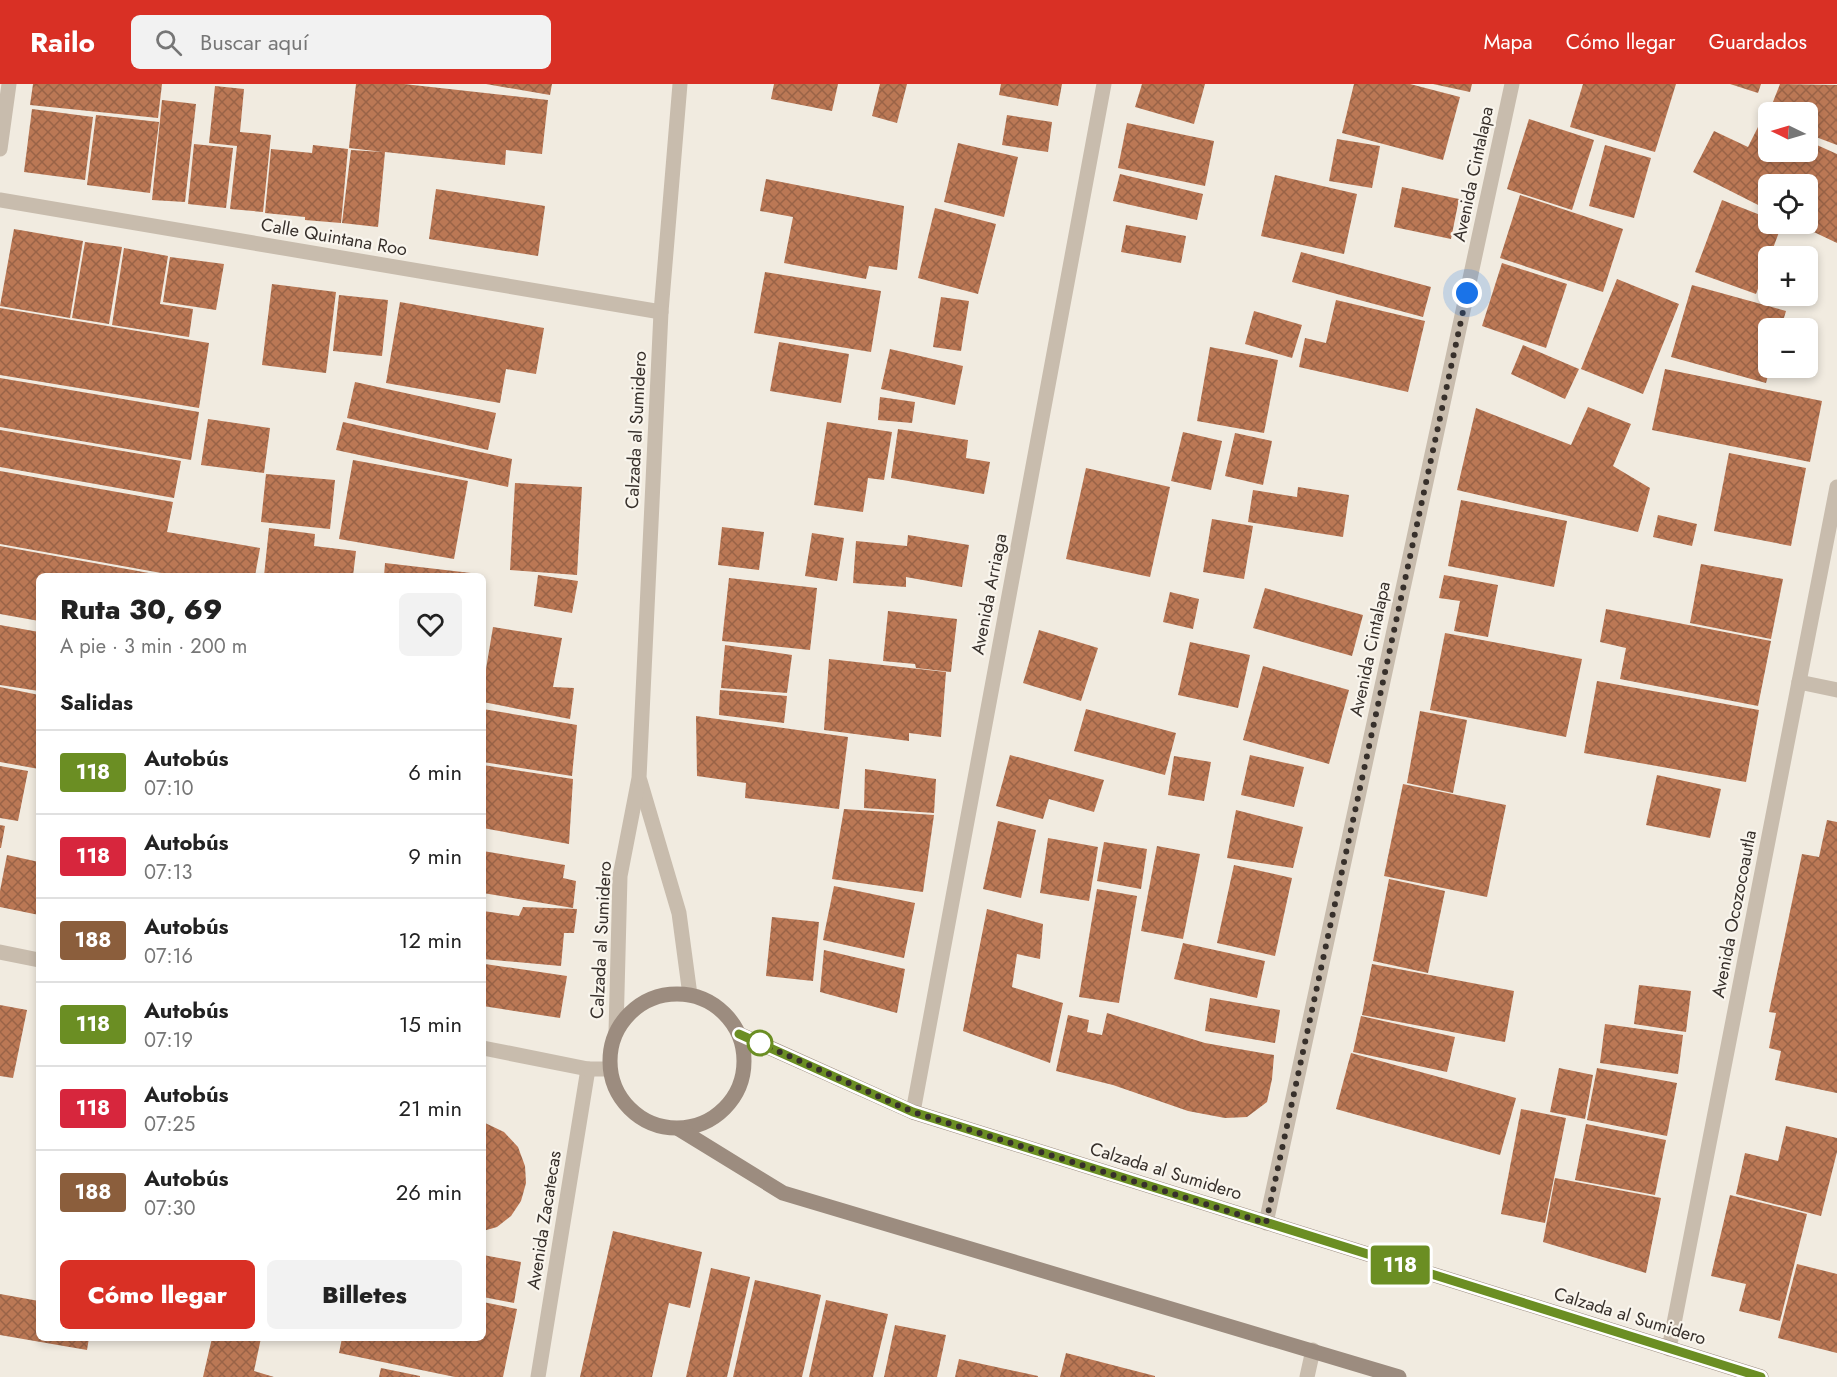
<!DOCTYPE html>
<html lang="es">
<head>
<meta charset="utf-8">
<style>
  :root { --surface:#fff; --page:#f2f2f2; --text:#222; --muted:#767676; --line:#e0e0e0; --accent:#d93025 }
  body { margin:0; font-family:Jost,sans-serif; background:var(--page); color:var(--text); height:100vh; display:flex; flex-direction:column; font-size:22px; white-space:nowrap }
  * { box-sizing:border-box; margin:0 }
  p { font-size:20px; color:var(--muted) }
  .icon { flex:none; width:33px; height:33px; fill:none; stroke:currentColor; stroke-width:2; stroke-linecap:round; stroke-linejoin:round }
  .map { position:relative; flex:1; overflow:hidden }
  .side { position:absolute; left:36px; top:489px; width:450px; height:768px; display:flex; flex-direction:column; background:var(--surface); border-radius:9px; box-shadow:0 3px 9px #0003 }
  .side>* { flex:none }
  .badge { padding:0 12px; border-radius:4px; font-size:21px; line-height:39px }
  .needle { width:39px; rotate:275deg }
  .buttons { position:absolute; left:1758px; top:18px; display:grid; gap:12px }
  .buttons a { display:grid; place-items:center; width:60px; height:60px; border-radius:9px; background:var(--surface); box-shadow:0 3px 9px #0003; font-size:30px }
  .you { position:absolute; width:30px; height:30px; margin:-15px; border:4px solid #fff; border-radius:50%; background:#1a73e8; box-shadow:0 0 0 9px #1a73e833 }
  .map>.badge { position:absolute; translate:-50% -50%; box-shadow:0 0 0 3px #fff }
  h2 { padding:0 24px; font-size:22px; line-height:54px }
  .round { display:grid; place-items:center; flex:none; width:63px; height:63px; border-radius:9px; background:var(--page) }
  .overview { display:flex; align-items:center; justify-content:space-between; height:102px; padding:0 24px }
  h1 { font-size:28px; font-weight:800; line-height:45px }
  .cta { display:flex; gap:12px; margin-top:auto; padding:12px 24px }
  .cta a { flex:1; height:69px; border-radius:9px; background:var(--accent); color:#fff; font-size:24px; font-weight:800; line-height:69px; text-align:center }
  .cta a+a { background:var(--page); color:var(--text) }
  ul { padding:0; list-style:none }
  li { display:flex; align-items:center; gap:18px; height:84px; padding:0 24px; border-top:2px solid var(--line) }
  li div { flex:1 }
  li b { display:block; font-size:22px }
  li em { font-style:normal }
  li .badge { min-width:66px; font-weight:700; text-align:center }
  header { display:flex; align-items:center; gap:36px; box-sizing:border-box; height:84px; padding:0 30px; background:var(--accent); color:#fff }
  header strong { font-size:28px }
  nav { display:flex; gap:33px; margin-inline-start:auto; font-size:21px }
  .search { width:420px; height:54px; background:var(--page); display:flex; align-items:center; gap:15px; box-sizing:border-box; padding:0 21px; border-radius:9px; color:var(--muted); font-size:22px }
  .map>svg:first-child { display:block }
  .building { fill:url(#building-cross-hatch) }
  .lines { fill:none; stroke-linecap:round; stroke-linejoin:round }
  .minor { stroke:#c8bcad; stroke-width:15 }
  .tertiary { stroke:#c8bcad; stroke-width:15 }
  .secondary { stroke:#9c8c7f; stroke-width:15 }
  .line-casing { stroke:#fff; stroke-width:14 }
  .line { stroke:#6b8e23; stroke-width:9 }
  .walk { stroke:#37302b; stroke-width:6; stroke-dasharray:0 10.8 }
  .stop-dot { fill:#fff; stroke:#6b8e23; stroke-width:3 }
  .labels { text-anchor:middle; stroke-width:4.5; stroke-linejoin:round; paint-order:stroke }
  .street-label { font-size:18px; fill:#37302b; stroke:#f9f5ed }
</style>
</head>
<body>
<header>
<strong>Railo</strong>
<div class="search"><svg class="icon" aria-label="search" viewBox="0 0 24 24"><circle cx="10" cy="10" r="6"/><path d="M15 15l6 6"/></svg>Buscar aquí</div>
<nav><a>Mapa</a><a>Cómo llegar</a><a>Guardados</a></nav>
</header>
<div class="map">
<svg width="1837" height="1293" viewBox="0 0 1837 1293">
  <defs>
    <pattern id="building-cross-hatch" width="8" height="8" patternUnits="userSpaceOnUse" patternTransform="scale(1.5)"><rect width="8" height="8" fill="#bb7855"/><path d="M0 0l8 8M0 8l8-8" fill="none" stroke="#996347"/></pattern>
  </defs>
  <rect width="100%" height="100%" fill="#f1ebe0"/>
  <g class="building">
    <polygon points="33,0 162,0 158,34 30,21"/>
    <polygon points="356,0 404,0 548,16 542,70 506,66 505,81 385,68 378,143 342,139 351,66 383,68 349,64"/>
    <polygon points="486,0 552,0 550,11"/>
    <polygon points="774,0 838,0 832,27 771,15"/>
    <polygon points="880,0 907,0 897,39 872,32"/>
    <polygon points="1001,0 1062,0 1058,22 999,11"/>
    <polygon points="1142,0 1205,0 1194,40 1135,23"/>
    <polygon points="1354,0 1410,0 1460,13 1443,76 1342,49"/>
    <polygon points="1433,0 1472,0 1470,8"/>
    <polygon points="1583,0 1676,0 1655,68 1570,43"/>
    <polygon points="1730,0 1761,0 1758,9"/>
    <polygon points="1780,0 1837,1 1837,61 1808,50 1808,28 1769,28"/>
    <polygon points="215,2 244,5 240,48 271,51 263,128 230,125 237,62 209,59"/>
    <polygon points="162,16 196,20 185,118 152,116"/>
    <polygon points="32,25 93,33 85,96 24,88"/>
    <polygon points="96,31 159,38 150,109 87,101"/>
    <polygon points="1007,31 1052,38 1048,68 1002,61"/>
    <polygon points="1529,35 1594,56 1572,126 1507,105"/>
    <polygon points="1761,37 1768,40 1768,68 1808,68 1808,57 1837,70 1837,159 1797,140 1808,140 1808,100 1768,100 1768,126 1693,88 1714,47 1748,63"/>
    <polygon points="1127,39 1214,57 1205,102 1118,84"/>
    <polygon points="1337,55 1380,62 1372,104 1329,97"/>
    <polygon points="958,59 1018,73 1004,133 944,118"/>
    <polygon points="194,60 233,64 226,124 188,120"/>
    <polygon points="313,61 348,65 341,139 305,136 305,133 265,129 271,65 312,69"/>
    <polygon points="1605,61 1651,74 1634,134 1589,122"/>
    <polygon points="1120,90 1203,110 1197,136 1113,117"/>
    <polygon points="1275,91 1357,110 1344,170 1261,152"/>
    <polygon points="766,95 904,122 897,186 869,182 866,195 784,179 793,133 760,127"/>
    <polygon points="1402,103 1459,115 1451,155 1394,143"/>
    <polygon points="436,105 545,122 538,172 429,155"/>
    <polygon points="1520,111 1623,145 1603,208 1500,174"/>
    <polygon points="1722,116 1768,134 1768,140 1782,140 1756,210 1695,188"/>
    <polygon points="935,124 996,140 978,210 918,194"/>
    <polygon points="1126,141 1186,152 1181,179 1121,168"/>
    <polygon points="14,145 83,157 70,234 0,222"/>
    <polygon points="85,158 122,163 109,240 72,234"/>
    <polygon points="124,164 168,172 160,220 193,225 189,253 112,241"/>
    <polygon points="1301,168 1431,203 1423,233 1292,198"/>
    <polygon points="170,173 224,180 216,226 163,218"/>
    <polygon points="1502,179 1567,200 1546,264 1482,242"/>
    <polygon points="765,188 881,207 871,268 754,249"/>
    <polygon points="1617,195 1679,220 1643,310 1581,285"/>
    <polygon points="272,200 336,208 326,289 262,281"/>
    <polygon points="1692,201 1786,227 1781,244 1768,244 1768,284 1770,284 1766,299 1671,273"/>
    <polygon points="339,211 388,216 382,272 333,267"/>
    <polygon points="941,213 969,217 961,267 933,263"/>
    <polygon points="1336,216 1425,237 1408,308 1299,283 1305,254 1326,259"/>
    <polygon points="400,218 544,244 536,290 506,285 500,319 386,299"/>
    <polygon points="0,224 209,259 199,324 0,291"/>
    <polygon points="1254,227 1302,241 1292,274 1245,260"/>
    <polygon points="779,258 849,270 841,319 770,307"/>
    <polygon points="1523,261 1579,285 1565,315 1511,290"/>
    <polygon points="1210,263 1278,276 1264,349 1197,337"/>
    <polygon points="890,265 963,282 955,321 881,305"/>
    <polygon points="1665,285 1822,317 1810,378 1652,346"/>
    <polygon points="0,294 199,328 191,376 0,343"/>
    <polygon points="355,298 496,329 488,366 347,334"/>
    <polygon points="880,313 915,318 912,339 878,336"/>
    <polygon points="1588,323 1631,340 1613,382 1650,404 1638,448 1457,406 1476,324 1571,361"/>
    <polygon points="208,335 270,344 264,389 201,381"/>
    <polygon points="343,338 512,375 508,403 336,366"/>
    <polygon points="827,338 892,348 884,396 868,394 863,428 814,421"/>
    <polygon points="898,345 968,356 966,374 990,378 984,410 891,394"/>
    <polygon points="0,346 181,377 174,414 0,383"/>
    <polygon points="1183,348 1222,357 1211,406 1171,397"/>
    <polygon points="1235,349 1272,357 1263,401 1225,392"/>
    <polygon points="1729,369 1806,384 1791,462 1714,447"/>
    <polygon points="353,376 468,397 454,475 339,455"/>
    <polygon points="1086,384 1170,403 1150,493 1066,475"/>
    <polygon points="0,387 173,418 167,448 260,464 255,492 178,492 0,460"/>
    <polygon points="266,390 335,396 330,445 261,438"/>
    <polygon points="515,399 582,403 577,491 510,486"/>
    <polygon points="1298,403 1349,411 1343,453 1248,438 1253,406 1297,413"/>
    <polygon points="1461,416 1567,437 1554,503 1448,482"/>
    <polygon points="1658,431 1697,440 1692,462 1653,453"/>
    <polygon points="1212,435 1253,442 1244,495 1203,488"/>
    <polygon points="722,443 764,448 759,486 718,481"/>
    <polygon points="269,444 315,450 314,462 356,467 353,492 264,492"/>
    <polygon points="812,449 844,454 837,497 805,492"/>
    <polygon points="908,451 969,461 962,503 906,493 906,503 853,499 856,457 907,462"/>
    <polygon points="0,462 160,491 160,492 39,492 39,537 0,530"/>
    <polygon points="385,479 471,489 471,492 384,492"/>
    <polygon points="1701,480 1783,495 1771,555 1690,539"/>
    <polygon points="538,491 578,497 572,529 534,522"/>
    <polygon points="1444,491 1498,501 1488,553 1454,547 1460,517 1439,514"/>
    <polygon points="729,494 817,504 810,566 722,557"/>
    <polygon points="1265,504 1363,531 1352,572 1253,544"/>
    <polygon points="1170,508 1199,515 1193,545 1163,538"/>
    <polygon points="1606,525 1771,557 1758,622 1620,595 1626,564 1600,558"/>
    <polygon points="888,527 957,535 951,588 916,584 915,580 883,577"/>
    <polygon points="0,541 39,548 39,607 0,601"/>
    <polygon points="493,543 562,554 553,603 574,604 570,635 483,618 483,603"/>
    <polygon points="1039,546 1098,564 1081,617 1023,599"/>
    <polygon points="1445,549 1582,575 1566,653 1430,626"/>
    <polygon points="1190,558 1250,571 1238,624 1178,611"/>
    <polygon points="725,561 792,571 787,609 721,604"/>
    <polygon points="829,575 946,588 941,653 909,649 909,657 824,646"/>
    <polygon points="1263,582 1349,606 1329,680 1243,656"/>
    <polygon points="1597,597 1759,626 1746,698 1584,669"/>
    <polygon points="0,603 39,611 39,685 0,678"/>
    <polygon points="720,606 787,612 784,639 719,631"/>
    <polygon points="483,625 577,641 572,692 483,678"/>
    <polygon points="1086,625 1176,649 1165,691 1074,667"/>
    <polygon points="1420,627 1467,636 1453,709 1407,699"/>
    <polygon points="696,632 848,653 839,725 745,714 746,699 697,692"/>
    <polygon points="1010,671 1104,696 1094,728 1049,715 1043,735 996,722"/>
    <polygon points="1250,671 1304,683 1294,723 1241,711"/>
    <polygon points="1174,672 1211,678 1204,717 1168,711"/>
    <polygon points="483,681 573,695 569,760 483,744"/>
    <polygon points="0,682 28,687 18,737 0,734"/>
    <polygon points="865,685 936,695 934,729 864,724"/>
    <polygon points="1657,691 1721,705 1710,754 1646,741"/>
    <polygon points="1403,700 1506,721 1487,813 1384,792"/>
    <polygon points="844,725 934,731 923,808 832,795"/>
    <polygon points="1236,726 1303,743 1293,784 1227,774"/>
    <polygon points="1827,736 1837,738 1837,1009 1775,996 1781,967 1769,964 1776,929 1769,928 1802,770 1819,773"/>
    <polygon points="998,737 1036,746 1021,814 983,805"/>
    <polygon points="0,741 5,742 1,764 0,764"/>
    <polygon points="1048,754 1098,763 1089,817 1040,809"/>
    <polygon points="1104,758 1147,765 1141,805 1097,797"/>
    <polygon points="1157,762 1200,770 1183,855 1141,847"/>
    <polygon points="483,767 565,781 563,794 576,797 573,824 483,809"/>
    <polygon points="7,771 39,778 39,831 0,823 0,807"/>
    <polygon points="1234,781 1292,794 1275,872 1217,859"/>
    <polygon points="1389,795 1445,807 1428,889 1373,877"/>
    <polygon points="834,802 915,819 904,874 823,856"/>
    <polygon points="1097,805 1137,812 1119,919 1079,913"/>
    <polygon points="523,823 577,825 574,849 564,849 561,882 483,875 483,827 519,832"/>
    <polygon points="987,825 1043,840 1040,875 1017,870 1012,903 1063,919 1050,979 963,947"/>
    <polygon points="772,833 819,838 813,897 766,892"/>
    <polygon points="1183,859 1265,877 1257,914 1174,895"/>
    <polygon points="824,866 905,885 897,929 820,908"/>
    <polygon points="485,880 567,892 560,934 483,922"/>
    <polygon points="1372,880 1514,907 1505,958 1362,931"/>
    <polygon points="1639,901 1691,907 1686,948 1634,940"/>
    <polygon points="1210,914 1280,926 1275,959 1205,947"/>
    <polygon points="0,921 27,926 13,994 0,992"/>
    <polygon points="1107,929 1205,959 1274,971 1272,995 1267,1018 1247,1033 1225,1034 1188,1027 1113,1001 1056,987 1068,931 1089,936 1087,948 1102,951"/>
    <polygon points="1361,932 1455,953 1447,988 1353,968"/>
    <polygon points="1605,940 1683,951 1678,990 1600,979"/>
    <polygon points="1351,969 1516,1014 1500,1071 1336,1025"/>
    <polygon points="1559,984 1593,991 1585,1035 1550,1028"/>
    <polygon points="1597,984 1677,999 1667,1052 1587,1036"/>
    <polygon points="1521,1025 1566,1034 1545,1139 1501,1130"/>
    <polygon points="483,1038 504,1048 518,1063 525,1082 526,1099 521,1117 511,1132 497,1143 483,1147"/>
    <polygon points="1586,1040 1666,1056 1655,1111 1575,1096"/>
    <polygon points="1786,1042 1837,1054 1837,1068 1821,1132 1736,1110 1745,1069 1778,1077"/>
    <polygon points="1555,1094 1661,1114 1646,1189 1543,1158"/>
    <polygon points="1730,1111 1807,1130 1780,1237 1739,1227 1746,1200 1711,1192"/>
    <polygon points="613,1147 702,1168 690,1224 669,1219 652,1293 580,1293"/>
    <polygon points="483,1171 521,1178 514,1219 483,1213"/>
    <polygon points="1797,1180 1837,1190 1837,1269 1778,1254"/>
    <polygon points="711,1184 750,1193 727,1293 686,1293"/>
    <polygon points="755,1196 821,1211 802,1293 733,1293"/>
    <polygon points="0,1210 39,1217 39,1254 89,1254 87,1266 0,1251"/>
    <polygon points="826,1216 888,1230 873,1293 809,1293"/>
    <polygon points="483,1218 517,1225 503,1293 455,1293 339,1269 342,1254 483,1254"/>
    <polygon points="895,1241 946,1251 937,1293 884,1293"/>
    <polygon points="212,1254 261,1254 254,1287 274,1293 203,1293"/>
    <polygon points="1066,1269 1155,1292 1155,1293 1060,1293"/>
    <polygon points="959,1275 1038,1292 1038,1293 955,1293"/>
    <polygon points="381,1284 420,1292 420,1293 379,1293"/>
  </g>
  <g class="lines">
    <g class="minor">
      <polyline points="0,65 9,0"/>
      <polyline points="0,116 661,228"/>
      <polyline points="1799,598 1837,606"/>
      <polyline points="913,1028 1104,0"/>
      <polyline points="1266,1139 1512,0"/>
      <polyline points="1669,1265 1837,403"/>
      <polyline points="538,1293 588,985"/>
      <polyline points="1307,1293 1313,1266"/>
    </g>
    <g class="tertiary">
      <polyline points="640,697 679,829 690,911"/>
      <polyline points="0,868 39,876"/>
      <polyline points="616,948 620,792 639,694 661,228 680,0"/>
      <polyline points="483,964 588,985 610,985"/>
    </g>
    <g class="secondary">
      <circle cx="677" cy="977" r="67"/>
      <polyline points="739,950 913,1028 1761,1293"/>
      <polyline points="679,1045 783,1109 1399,1293"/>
    </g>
  </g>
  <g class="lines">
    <g class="line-casing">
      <polyline id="line" points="739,950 913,1028 1761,1293"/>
    </g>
    <use href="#line" class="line"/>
    <polyline class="walk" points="760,959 913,1028 1266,1139 1467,209"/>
  </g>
  <circle class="stop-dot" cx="760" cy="959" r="12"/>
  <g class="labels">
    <g class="street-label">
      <text transform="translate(1473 90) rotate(-78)" y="6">Avenida Cintalapa</text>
      <text transform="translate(334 153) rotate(10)" y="6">Calle Quintana Roo</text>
      <text transform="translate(636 346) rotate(-87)" y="6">Calzada al Sumidero</text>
      <text transform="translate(989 510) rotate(-79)" y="6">Avenida Arriaga</text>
      <text transform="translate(1370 565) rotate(-78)" y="6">Avenida Cintalapa</text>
      <text transform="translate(1734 830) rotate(-79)" y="6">Avenida Ocozocoautla</text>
      <text transform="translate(601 856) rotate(-87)" y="6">Calzada al Sumidero</text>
      <text transform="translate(1166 1087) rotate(17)" y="6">Calzada al Sumidero</text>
      <text transform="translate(544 1136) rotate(-81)" y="6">Avenida Zacatecas</text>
      <text transform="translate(1630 1232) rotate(17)" y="6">Calzada al Sumidero</text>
    </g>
  </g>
</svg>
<div class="buttons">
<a><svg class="needle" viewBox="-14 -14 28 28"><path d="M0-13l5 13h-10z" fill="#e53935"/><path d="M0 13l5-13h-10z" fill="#767676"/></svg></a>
<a><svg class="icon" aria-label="locate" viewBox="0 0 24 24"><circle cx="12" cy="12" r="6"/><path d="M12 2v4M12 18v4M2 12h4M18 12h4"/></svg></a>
<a>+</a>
<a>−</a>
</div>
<div class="you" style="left:1467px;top:209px"></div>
<b class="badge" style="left:1400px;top:1181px;background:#6b8e23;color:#fff">118</b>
<section class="side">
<div class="overview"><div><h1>Ruta 30, 69</h1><p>A pie · 3 min · 200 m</p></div><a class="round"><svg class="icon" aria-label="heart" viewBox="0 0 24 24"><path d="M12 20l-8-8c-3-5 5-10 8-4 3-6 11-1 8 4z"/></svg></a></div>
<h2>Salidas</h2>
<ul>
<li><span class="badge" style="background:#6b8e23;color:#fff">118</span><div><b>Autobús</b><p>07:10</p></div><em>6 min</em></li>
<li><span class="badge" style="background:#d7263d;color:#fff">118</span><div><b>Autobús</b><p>07:13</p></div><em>9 min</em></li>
<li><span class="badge" style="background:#8b5e3c;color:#fff">188</span><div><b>Autobús</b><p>07:16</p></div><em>12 min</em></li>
<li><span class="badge" style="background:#6b8e23;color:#fff">118</span><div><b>Autobús</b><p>07:19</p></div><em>15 min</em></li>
<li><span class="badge" style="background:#d7263d;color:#fff">118</span><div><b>Autobús</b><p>07:25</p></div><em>21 min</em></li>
<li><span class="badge" style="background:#8b5e3c;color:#fff">188</span><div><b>Autobús</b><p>07:30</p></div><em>26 min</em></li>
</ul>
<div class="cta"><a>Cómo llegar</a><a>Billetes</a></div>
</section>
</div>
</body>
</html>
